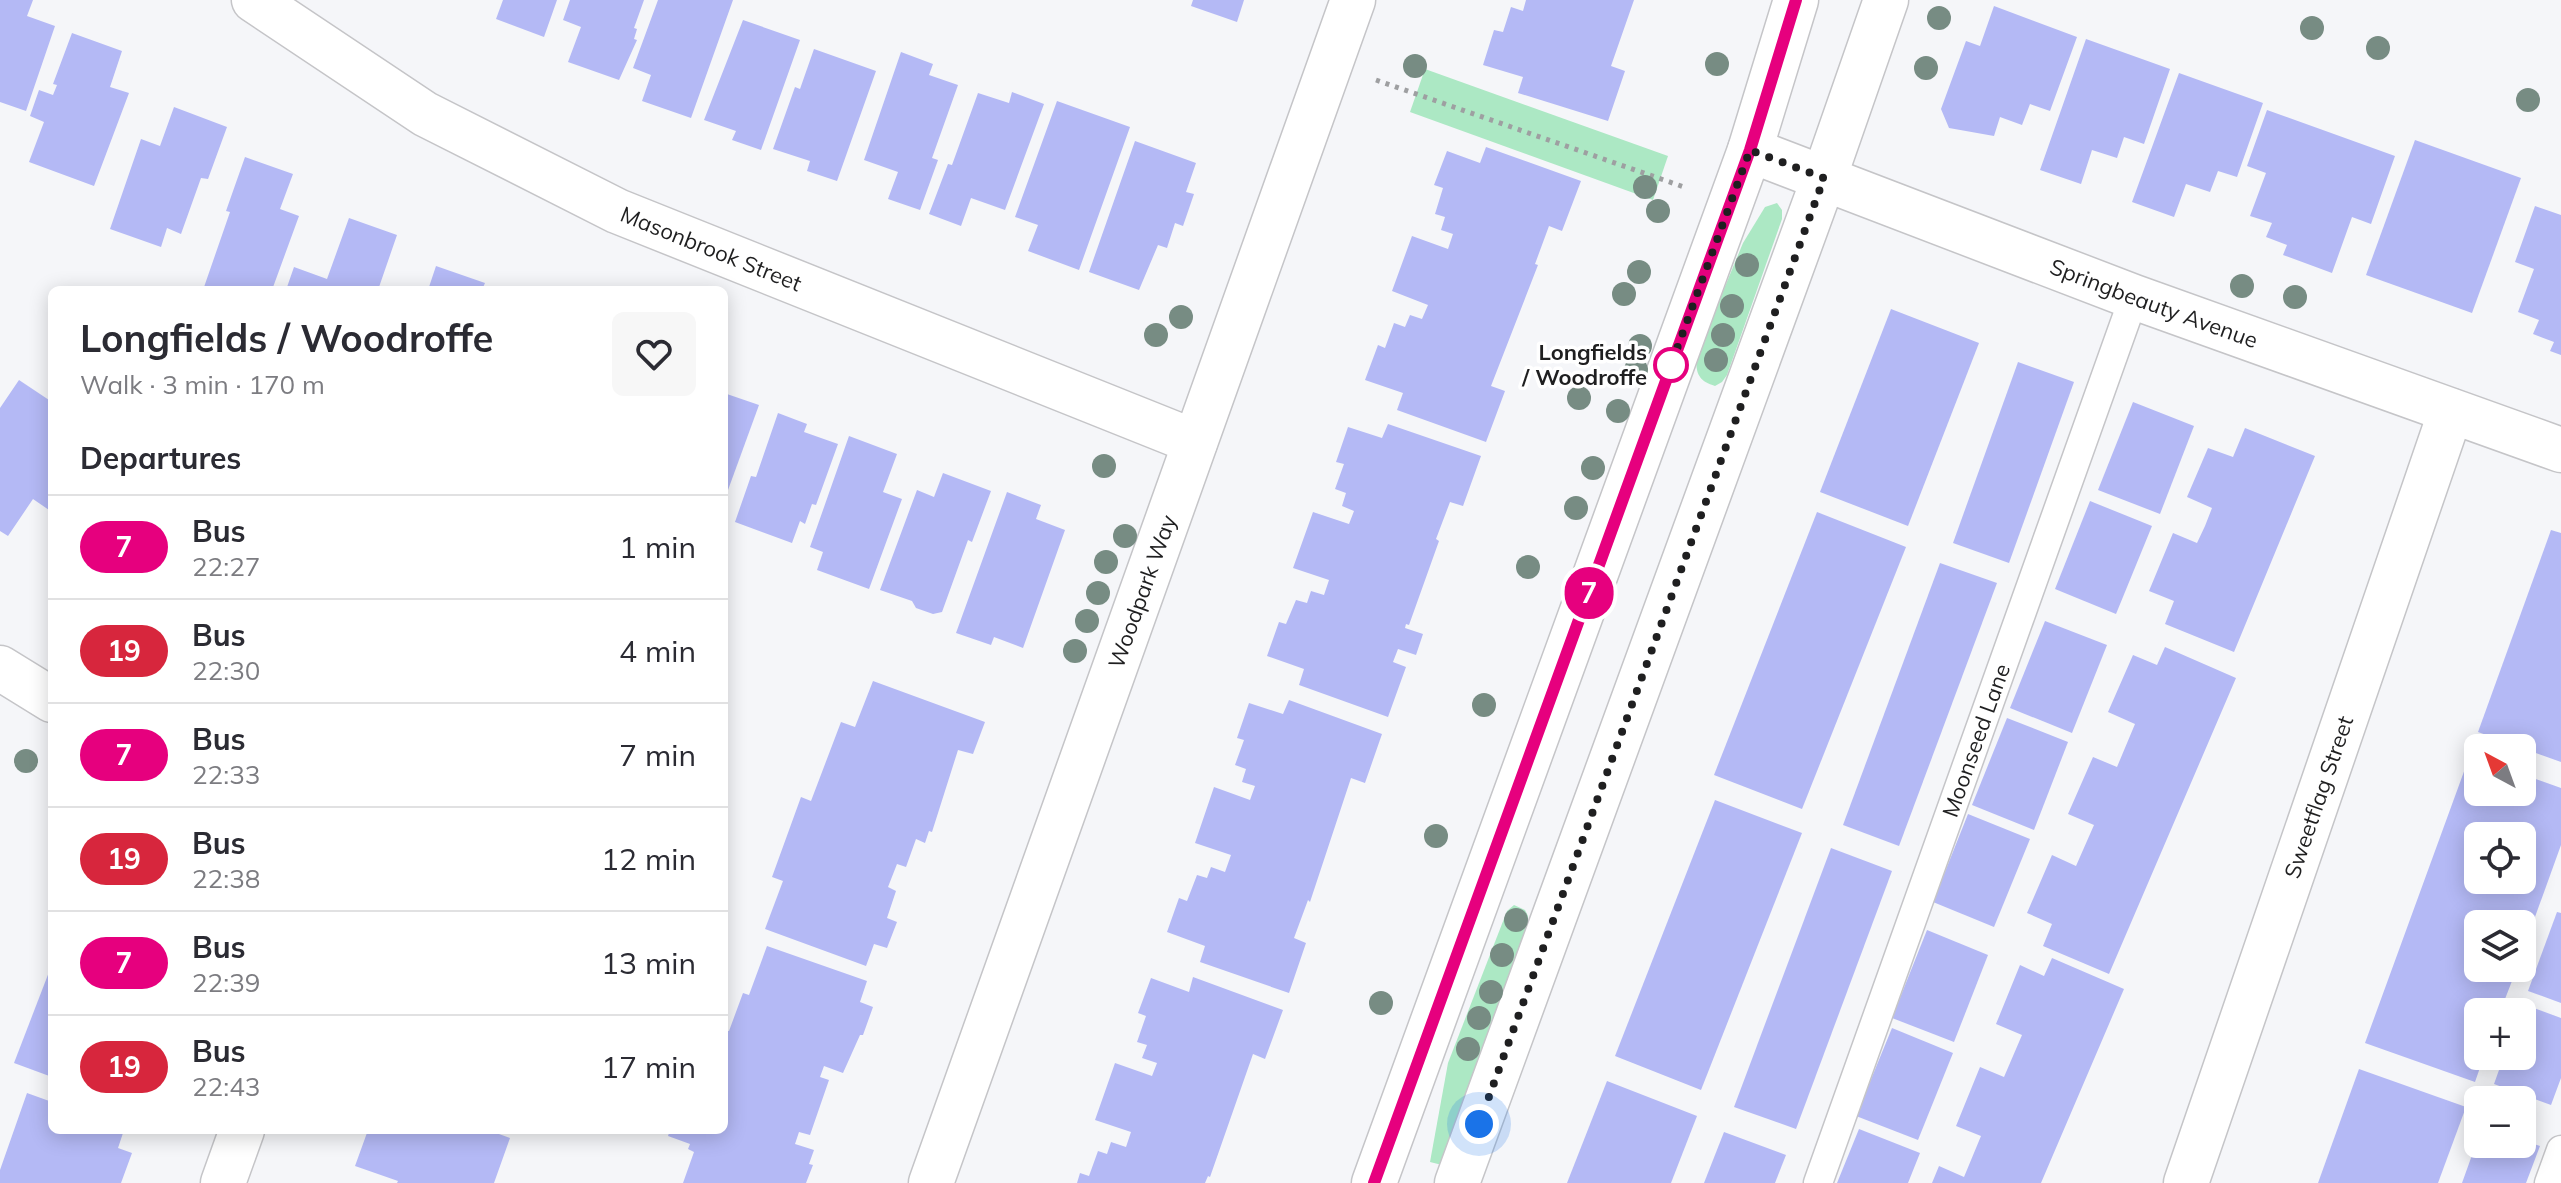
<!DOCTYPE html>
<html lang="en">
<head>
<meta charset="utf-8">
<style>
  :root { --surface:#fff; --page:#f7f7f7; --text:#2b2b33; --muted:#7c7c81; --line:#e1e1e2 }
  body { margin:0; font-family:Mulish,sans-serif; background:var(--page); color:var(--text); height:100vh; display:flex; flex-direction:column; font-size:30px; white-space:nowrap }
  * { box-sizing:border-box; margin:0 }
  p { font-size:26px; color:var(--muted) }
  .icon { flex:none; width:44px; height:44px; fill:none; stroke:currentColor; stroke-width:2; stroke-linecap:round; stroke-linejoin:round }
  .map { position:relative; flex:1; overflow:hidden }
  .side { position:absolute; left:48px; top:286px; width:680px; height:848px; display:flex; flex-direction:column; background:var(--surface); border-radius:12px; box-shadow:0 4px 20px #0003 }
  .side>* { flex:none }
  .badge { padding:0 16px; border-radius:26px; font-size:28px; line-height:52px }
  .needle { width:52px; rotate:319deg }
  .controls { position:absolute; left:2464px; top:734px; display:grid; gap:16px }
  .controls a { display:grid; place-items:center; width:72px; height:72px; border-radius:12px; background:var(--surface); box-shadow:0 4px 20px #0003; font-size:40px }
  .you { position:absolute; width:40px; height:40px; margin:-20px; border:6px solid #fff; border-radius:50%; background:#1a73e8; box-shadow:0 0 0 12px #1a73e833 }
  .map>.badge { position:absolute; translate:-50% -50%; box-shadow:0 0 0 4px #fff }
  h2 { padding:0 32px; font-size:30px; line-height:72px }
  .round { display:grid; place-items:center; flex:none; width:84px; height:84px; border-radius:12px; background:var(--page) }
  .summary { display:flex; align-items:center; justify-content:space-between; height:136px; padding:0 32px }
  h1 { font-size:38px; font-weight:700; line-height:60px }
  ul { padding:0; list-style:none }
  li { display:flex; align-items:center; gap:24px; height:104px; padding:0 32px; border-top:2px solid var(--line) }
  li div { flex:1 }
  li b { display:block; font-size:30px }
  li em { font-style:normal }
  li .badge { min-width:88px; font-weight:700; text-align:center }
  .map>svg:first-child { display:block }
  .green { fill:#ace8c4 }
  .building { fill:#b4b9f5; fill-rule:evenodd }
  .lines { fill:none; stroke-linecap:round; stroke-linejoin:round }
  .lane-casing { stroke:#c5c5c8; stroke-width:31 }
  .street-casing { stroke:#c5c5c8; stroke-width:47 }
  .secondary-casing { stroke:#c5c5c8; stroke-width:47 }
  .path { stroke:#9e9fa1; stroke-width:5; stroke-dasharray:4 6; stroke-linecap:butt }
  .lane { stroke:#fff; stroke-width:28 }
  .street { stroke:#fff; stroke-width:44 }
  .secondary { stroke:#fff; stroke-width:44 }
  .tree { fill:#778c83 }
  .line-casing { stroke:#fff; stroke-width:18 }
  .line { stroke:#e6007e; stroke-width:12 }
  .walk { stroke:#1f1f20; stroke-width:8; stroke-dasharray:0 14.4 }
  .stop-dot { fill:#fff; stroke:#e6007e; stroke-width:4 }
  .labels { text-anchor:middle; stroke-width:7; stroke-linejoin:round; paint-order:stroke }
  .street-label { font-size:22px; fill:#1f1f20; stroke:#fff }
  .stop-label { font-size:22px; font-weight:bold; fill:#1f1f20; stroke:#fff; text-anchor:end }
</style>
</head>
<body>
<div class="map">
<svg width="2561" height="1183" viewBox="0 0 2561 1183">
  <rect width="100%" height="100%" fill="#f5f6f9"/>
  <g class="green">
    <polygon points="1425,69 1668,156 1653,200 1410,112"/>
    <path d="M 1777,203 L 1782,210 L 1782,219 L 1727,375 L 1722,382 L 1715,386 C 1697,381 1695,371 1697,354 L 1743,243 L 1765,207 Z"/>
    <polygon points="1514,905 1525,910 1528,916 1527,926 1442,1165 1430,1162 1448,1063 1507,911"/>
  </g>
  <g class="building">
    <polygon points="0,0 33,0 27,16 55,26 26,111 0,102"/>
    <polygon points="503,0 557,0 544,37 496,19"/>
    <polygon points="570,0 644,0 634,28 637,29 634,39 637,40 619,80 568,62 581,27 563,20"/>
    <polygon points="658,0 733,0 691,118 642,101 651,75 633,68"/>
    <polygon points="1193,0 1244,0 1237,22 1191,6"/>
    <polygon points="1526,0 1634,0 1611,66 1625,71 1608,121 1518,93 1523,77 1483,65 1494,30 1503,32 1511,7 1523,11"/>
    <polygon points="1994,6 2077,37 2050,111 2030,104 2022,125 2000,117 1994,136 1949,128 1941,109 1966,41 1980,46"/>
    <polygon points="743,20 800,40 761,150 732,140 736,131 704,120"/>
    <polygon points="72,33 122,51 110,87 129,93 94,186 29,162 44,122 30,116 39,90 53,95 57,85 53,84"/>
    <polygon points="2086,39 2170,69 2144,144 2124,137 2117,158 2092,150 2081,184 2040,170"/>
    <polygon points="814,49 876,71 837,181 807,171 810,161 773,149 795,87 800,89"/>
    <polygon points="901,52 933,64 929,75 958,85 932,158 938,160 920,210 888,199 898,172 864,160"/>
    <polygon points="2179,73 2263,103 2237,177 2218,171 2210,192 2186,184 2174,217 2132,202"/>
    <polygon points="1012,92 1044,104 1005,210 971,198 961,226 929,214 948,164 952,165 978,93 1009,103"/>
    <polygon points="1057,101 1130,127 1079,270 1028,251 1038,225 1015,217"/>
    <polygon points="174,107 227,127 208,179 201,178 181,234 167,228 161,247 110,229 141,139 160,146"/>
    <polygon points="2267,110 2395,156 2371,224 2352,217 2332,273 2283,255 2287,245 2266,237 2272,223 2250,216 2266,173 2247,166"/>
    <polygon points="2415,140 2521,178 2472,313 2366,275"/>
    <polygon points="1135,141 1196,163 1186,192 1194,194 1183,226 1175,223 1167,248 1158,245 1139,290 1089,272"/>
    <polygon points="1486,147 1581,181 1562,231 1549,226 1535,264 1538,265 1491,386 1505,391 1486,442 1397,410 1403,393 1365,380 1378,345 1385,348 1394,323 1405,327 1410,315 1422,319 1428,305 1392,291 1412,236 1448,249 1453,234 1441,230 1445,217 1435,214 1443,188 1434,185 1447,151 1480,163"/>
    <polygon points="245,157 293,174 280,209 299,216 272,290 203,290 230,212 226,211"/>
    <polygon points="2535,206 2561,215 2561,355 2550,351 2554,342 2533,334 2539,320 2518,312 2534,269 2515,262"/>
    <polygon points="349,218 397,235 378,290 286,290 294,267 327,279"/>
    <polygon points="436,266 485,283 482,290 428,290"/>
    <polygon points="1891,309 1979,343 1908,526 1820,492"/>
    <polygon points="2018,362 2074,382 2009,563 1953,543"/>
    <polygon points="19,380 52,402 52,505 49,510 33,499 8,536 0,531 0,408"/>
    <polygon points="724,393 759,405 724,501"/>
    <polygon points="2133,402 2194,426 2160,514 2098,490"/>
    <polygon points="778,413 807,424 804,432 838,444 816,505 812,504 805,524 800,521 792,543 735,522 751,476 756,477"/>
    <polygon points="1388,424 1481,456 1463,506 1450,502 1436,539 1439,541 1409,625 1406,624 1405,628 1423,634 1416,655 1398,649 1393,662 1406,667 1388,717 1299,685 1304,669 1267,656 1279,622 1286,624 1296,600 1307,603 1311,591 1324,595 1329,580 1293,568 1313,512 1349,524 1354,511 1342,506 1346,493 1335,489 1344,464 1336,462 1348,427 1382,438"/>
    <polygon points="2245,428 2315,456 2234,652 2165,624 2174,601 2149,591 2173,533 2197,543 2205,526 2212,508 2187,497 2208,448 2233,457"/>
    <polygon points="849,436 897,454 883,492 902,499 869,589 817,570 823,552 810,547"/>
    <polygon points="943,473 991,491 972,542 968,540 942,612 933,614 916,608 912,601 880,590 917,490 934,497"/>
    <polygon points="1007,492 1041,505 1036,519 1065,530 1023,648 994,637 991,645 956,633"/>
    <polygon points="2090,501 2152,526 2116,614 2055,589"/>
    <polygon points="1817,512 1906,547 1802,809 1714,775"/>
    <polygon points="2551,530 2561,533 2561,762 2478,732"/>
    <polygon points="1940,563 1997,583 1899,846 1843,825"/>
    <polygon points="2045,621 2107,645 2072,733 2010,708"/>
    <polygon points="2165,647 2236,678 2109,974 2043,946 2052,924 2027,913 2052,855 2076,866 2094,825 2068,814 2093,757 2117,767 2135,724 2108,712 2133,655 2157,665"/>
    <polygon points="873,681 985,722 973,754 958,750 932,832 929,831 925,843 916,839 906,867 897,864 888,887 896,891 887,918 897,922 887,948 874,944 866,966 765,929 783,881 772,877 801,797 811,801 841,722 855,727"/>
    <polygon points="1289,700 1382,734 1365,783 1351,778 1310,902 1308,900 1294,938 1306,943 1289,993 1200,962 1205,946 1167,932 1179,898 1187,901 1197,875 1207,878 1211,867 1225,872 1231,855 1195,843 1214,787 1250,800 1255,786 1242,782 1246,769 1235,765 1244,740 1237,738 1249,703 1283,714"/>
    <polygon points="2007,718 2068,742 2034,830 1972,805"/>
    <path d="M 2470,755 L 2478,758 L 2478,792 L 2522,792 L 2522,774 L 2561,788 L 2561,845 L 2522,953 L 2522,924 L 2478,924 L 2478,968 L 2517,968 L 2500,1012 L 2478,1012 L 2478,1056 L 2484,1056 L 2475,1082 L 2365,1043 ZM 2478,836 L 2522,836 L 2522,880 L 2478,880 Z"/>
    <polygon points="1715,800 1802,833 1701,1090 1615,1056"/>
    <polygon points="1968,814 2030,839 1994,927 1933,902"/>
    <polygon points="1831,848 1892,871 1796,1129 1734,1107"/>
    <polygon points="2557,912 2561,913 2561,1003 2528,991"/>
    <polygon points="1927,930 1988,955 1954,1042 1892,1018"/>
    <polygon points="767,946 867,981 860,1002 873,1007 863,1035 860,1035 843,1073 824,1066 820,1077 829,1080 810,1135 799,1132 795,1144 814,1150 809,1164 813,1165 806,1183 683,1183 694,1152 688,1149 690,1144 668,1136 670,1130 724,1130 724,1030 729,1031 743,993 749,995"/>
    <polygon points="2052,958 2124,989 2041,1183 1932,1183 1939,1166 1964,1177 1981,1136 1956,1126 1980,1067 2004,1077 2022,1035 1996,1024 2020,965 2044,976"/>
    <polygon points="49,972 52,973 52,1077 14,1063"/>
    <polygon points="1193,977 1283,1010 1265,1059 1253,1054 1210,1177 1208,1176 1205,1183 1077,1183 1080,1173 1089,1176 1098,1151 1107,1154 1111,1142 1126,1147 1131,1132 1095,1120 1115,1063 1152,1076 1157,1063 1142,1058 1147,1045 1137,1042 1146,1016 1138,1013 1151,978 1189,992"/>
    <polygon points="2523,1004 2561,1018 2561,1078 2551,1105 2494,1084 2504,1056 2522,1056 2520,1012"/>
    <polygon points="1892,1028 1953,1053 1918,1140 1856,1116"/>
    <polygon points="2359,1069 2466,1107 2438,1183 2318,1183"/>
    <polygon points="1607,1081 1697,1116 1671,1183 1567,1183"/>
    <polygon points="27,1093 52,1102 52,1130 124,1130 118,1148 132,1153 121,1183 0,1183 0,1170"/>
    <polygon points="1859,1129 1920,1153 1908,1183 1837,1183"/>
    <polygon points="368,1130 488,1130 510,1138 494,1183 397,1183 398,1181 355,1166"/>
    <polygon points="1724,1132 1786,1155 1775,1183 1704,1183"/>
    <polygon points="2522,1140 2540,1146 2526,1183 2462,1183 2476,1144 2522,1144"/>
  </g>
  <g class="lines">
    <g class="lane-casing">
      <g id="lane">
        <path id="s1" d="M 1818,1183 L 2134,297"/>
        <polyline points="2549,1183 2561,1150"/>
      </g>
    </g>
    <g class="street-casing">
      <g id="street">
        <path id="s2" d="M 254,0 L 425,114 L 617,211 L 1195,442"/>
        <path id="s3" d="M 1750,150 L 2134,297 L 2561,450"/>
        <polyline points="0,668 52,700"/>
        <polyline points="223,1183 242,1130"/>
        <path id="s4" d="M 931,1183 L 1353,0"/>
        <path id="s5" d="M 2186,1183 L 2451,411"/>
      </g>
    </g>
    <g class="secondary-casing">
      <g id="secondary">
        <polyline points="1374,1183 1750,150 1796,0"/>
        <polyline points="1457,1183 1824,178 1886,0"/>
      </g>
    </g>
    <polyline class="path" points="1376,80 1684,187"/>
    <use href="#lane" class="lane"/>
    <use href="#street" class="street"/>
    <use href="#secondary" class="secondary"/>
  </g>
  <g class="tree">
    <circle cx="1939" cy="18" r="12"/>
    <circle cx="2312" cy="28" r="12"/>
    <circle cx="2378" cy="48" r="12"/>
    <circle cx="1717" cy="64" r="12"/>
    <circle cx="1415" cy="66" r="12"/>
    <circle cx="1926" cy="68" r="12"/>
    <circle cx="2528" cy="100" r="12"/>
    <circle cx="1645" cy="187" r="12"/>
    <circle cx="1658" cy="211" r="12"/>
    <circle cx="1747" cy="265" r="12"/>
    <circle cx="1639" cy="272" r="12"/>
    <circle cx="2242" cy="286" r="12"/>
    <circle cx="1624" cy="294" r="12"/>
    <circle cx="2295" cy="297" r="12"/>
    <circle cx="1732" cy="306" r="12"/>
    <circle cx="1181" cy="317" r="12"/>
    <circle cx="1156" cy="335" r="12"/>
    <circle cx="1723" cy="335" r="12"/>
    <circle cx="1640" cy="346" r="12"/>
    <circle cx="1716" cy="360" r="12"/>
    <circle cx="1636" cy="370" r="12"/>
    <circle cx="1579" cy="398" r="12"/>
    <circle cx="1618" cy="411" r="12"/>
    <circle cx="1104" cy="466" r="12"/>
    <circle cx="1593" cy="468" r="12"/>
    <circle cx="1576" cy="508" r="12"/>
    <circle cx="1125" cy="536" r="12"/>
    <circle cx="1106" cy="562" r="12"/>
    <circle cx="1528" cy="567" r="12"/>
    <circle cx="1098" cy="593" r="12"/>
    <circle cx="1087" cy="621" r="12"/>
    <circle cx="1075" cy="651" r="12"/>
    <circle cx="1484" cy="705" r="12"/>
    <circle cx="26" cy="761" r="12"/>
    <circle cx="1436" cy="836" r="12"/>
    <circle cx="1516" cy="920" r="12"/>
    <circle cx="1502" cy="955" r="12"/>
    <circle cx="1491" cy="992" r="12"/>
    <circle cx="1381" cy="1003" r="12"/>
    <circle cx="1479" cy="1018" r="12"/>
    <circle cx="1468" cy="1049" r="12"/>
  </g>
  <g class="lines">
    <g class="line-casing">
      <polyline id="line" points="1374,1183 1750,150 1796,0"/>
    </g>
    <use href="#line" class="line"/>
    <polyline class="walk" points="1479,1124 1824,178 1750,150 1671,365"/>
  </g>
  <circle class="stop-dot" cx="1671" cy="365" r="16"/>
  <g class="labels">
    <g class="street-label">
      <text dy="8" stroke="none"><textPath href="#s2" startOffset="522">Masonbrook Street</textPath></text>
      <text dy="8" stroke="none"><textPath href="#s3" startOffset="432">Springbeauty Avenue</textPath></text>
      <text dy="8" stroke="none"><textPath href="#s4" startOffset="628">Woodpark Way</textPath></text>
      <text dy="8" stroke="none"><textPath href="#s1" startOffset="470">Moonseed Lane</textPath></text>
      <text dy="8" stroke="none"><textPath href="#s5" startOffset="408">Sweetflag Street</textPath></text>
    </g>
    <g class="stop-label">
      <text x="1647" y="360">Longfields<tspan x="1647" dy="25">/ Woodroffe</tspan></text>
    </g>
  </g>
</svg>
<div class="controls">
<a><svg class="needle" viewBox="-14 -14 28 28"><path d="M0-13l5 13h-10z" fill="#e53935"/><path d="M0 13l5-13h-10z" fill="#7c7c81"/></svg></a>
<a><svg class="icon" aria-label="locate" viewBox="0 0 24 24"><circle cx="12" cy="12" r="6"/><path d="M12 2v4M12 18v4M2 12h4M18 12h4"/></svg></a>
<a><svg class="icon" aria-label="layers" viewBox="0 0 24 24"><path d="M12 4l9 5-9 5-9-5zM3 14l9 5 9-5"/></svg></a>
<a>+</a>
<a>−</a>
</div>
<div class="you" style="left:1479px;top:1124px"></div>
<b class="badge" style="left:1589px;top:593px;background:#e6007e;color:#fff">7</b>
<section class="side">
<div class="summary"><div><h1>Longfields / Woodroffe</h1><p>Walk · 3 min · 170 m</p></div><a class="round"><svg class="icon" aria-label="heart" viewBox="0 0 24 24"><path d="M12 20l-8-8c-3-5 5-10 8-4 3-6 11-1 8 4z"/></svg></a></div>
<h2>Departures</h2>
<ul>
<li><span class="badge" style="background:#e6007e;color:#fff">7</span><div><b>Bus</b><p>22:27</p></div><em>1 min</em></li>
<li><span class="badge" style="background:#d7263d;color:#fff">19</span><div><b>Bus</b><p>22:30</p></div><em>4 min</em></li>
<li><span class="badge" style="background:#e6007e;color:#fff">7</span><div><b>Bus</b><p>22:33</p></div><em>7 min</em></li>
<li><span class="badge" style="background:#d7263d;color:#fff">19</span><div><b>Bus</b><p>22:38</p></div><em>12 min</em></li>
<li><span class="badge" style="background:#e6007e;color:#fff">7</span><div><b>Bus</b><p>22:39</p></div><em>13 min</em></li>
<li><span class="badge" style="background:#d7263d;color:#fff">19</span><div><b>Bus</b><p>22:43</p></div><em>17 min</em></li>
</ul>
</section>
</div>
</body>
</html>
